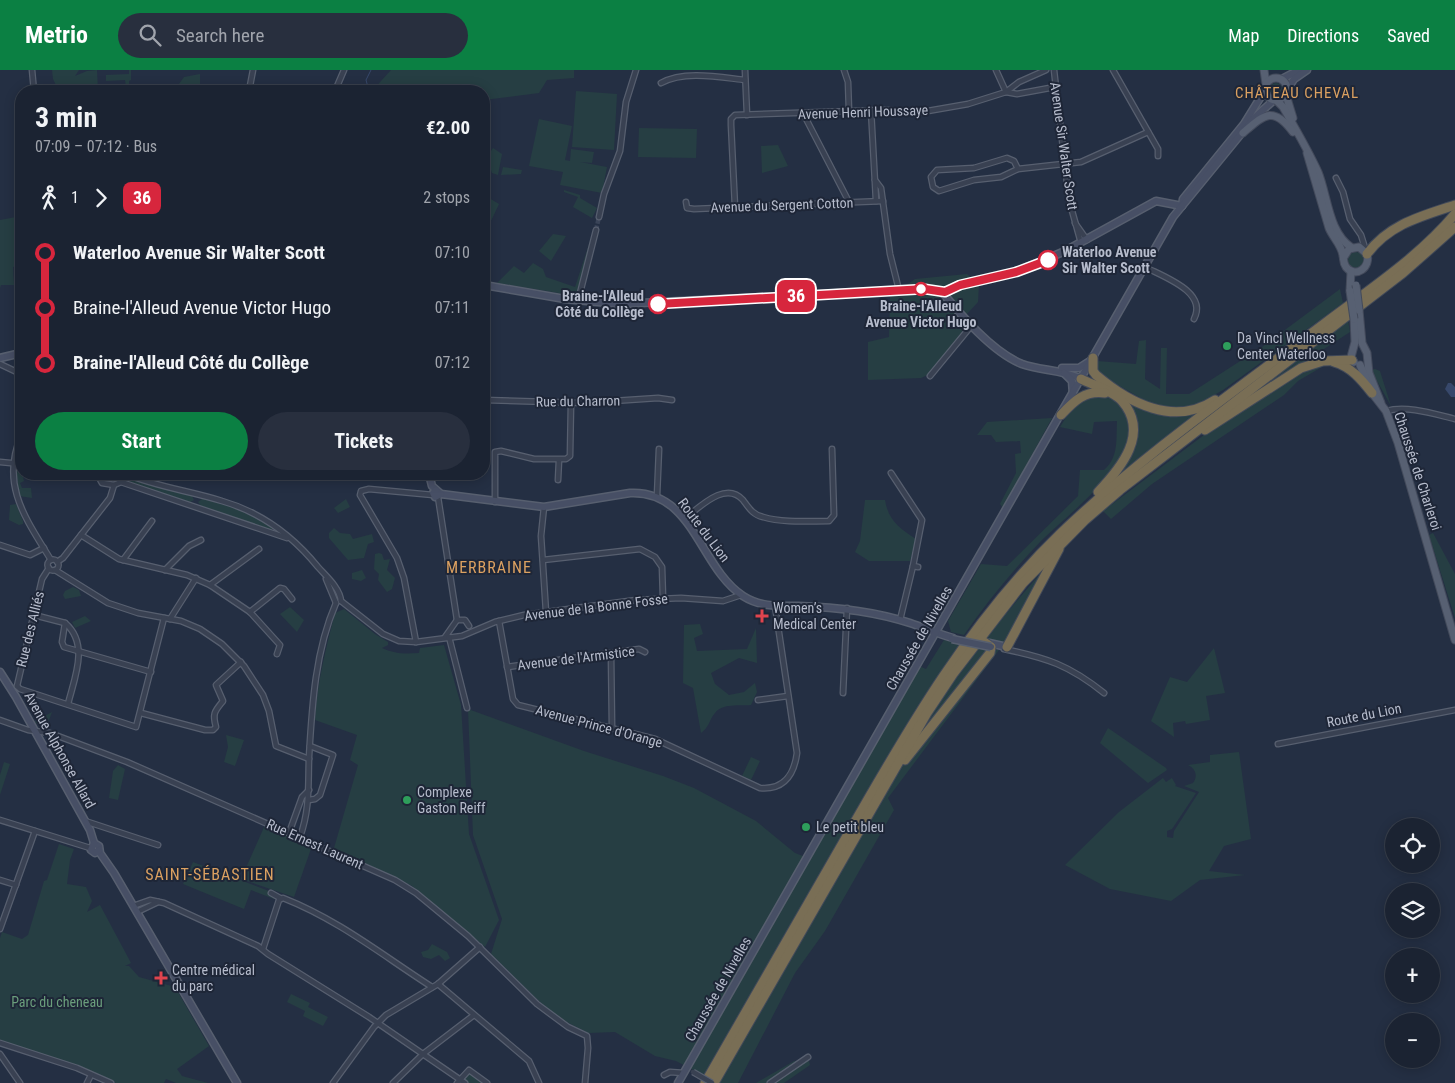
<!DOCTYPE html>
<html lang="en">
<head>
<meta charset="utf-8">
<style>
  :root { --surface:#1b2332; --page:#282f3e; --text:#f1f3f6; --muted:#a0a4ac; --line:#39404d; --accent:#0b8043 }
  body { margin:0; font-family:"Roboto Condensed",sans-serif; background:var(--page); color:var(--text); height:100vh; display:flex; flex-direction:column; font-size:19px; white-space:nowrap }
  * { box-sizing:border-box; margin:0 }
  p { font-size:16px; color:var(--muted) }
  .icon { flex:none; width:28px; height:28px; fill:none; stroke:currentColor; stroke-width:2; stroke-linecap:round; stroke-linejoin:round }
  .map { position:relative; flex:1; overflow:hidden }
  .panel { position:absolute; left:15px; top:15px; width:475px; height:395px; display:flex; flex-direction:column; background:var(--surface); border-radius:20px; box-shadow:0 2px 12px #0003,0 0 0 1px var(--line) }
  .panel>* { flex:none }
  .badge { padding:0 10px; border-radius:8px; font-size:18px; line-height:32px }
  .controls { position:absolute; left:1385px; top:748px; display:grid; gap:10px }
  .controls a { display:grid; place-items:center; width:55px; height:55px; border-radius:50%; background:var(--surface); box-shadow:0 2px 12px #0003,0 0 0 1px var(--line); font-size:25px }
  .map>.badge { position:absolute; translate:-50% -50%; box-shadow:0 0 0 2px #fff }
  .legs { display:flex; align-items:center; gap:8px; height:55px; padding:0 20px; font-size:16px }
  .legs p { margin-inline-start:auto }
  .headline { display:flex; align-items:center; justify-content:space-between; height:85px; padding:0 20px }
  h1 { font-size:28px; font-weight:700; line-height:38px }
  .primary-button { display:flex; gap:10px; margin-top:auto; padding:10px 20px }
  .primary-button a { flex:1; height:58px; border-radius:30px; background:var(--accent); color:#fff; font-size:20px; font-weight:700; line-height:58px; text-align:center }
  .primary-button a+a { background:var(--page); color:var(--text) }
  ul { padding:0 20px; list-style:none }
  li { display:flex; align-items:center; gap:18px; height:55px; font-size:19px }
  li i { display:grid; place-items:center; width:8px; height:100%; margin:0 6px; background:currentColor }
  li i::after { content:''; width:12px; height:12px; margin:-6px; border:4px solid; border-radius:50%; background:var(--surface) }
  li p { margin-inline-start:auto }
  li:first-child i { background:linear-gradient(#0000 50%,currentColor 0) }
  li:last-child i { background:linear-gradient(currentColor 50%,#0000 0) }
  header { display:flex; align-items:center; gap:30px; box-sizing:border-box; height:70px; padding:0 25px; background:var(--accent); color:#fff }
  header strong { font-size:24px }
  nav { display:flex; gap:28px; margin-inline-start:auto; font-size:18px }
  .search { width:350px; height:45px; background:var(--page); display:flex; align-items:center; gap:12px; box-sizing:border-box; padding:0 18px; border-radius:28px; color:var(--muted); font-size:19px }
  .map>svg:first-child { display:block }
  .green { fill:#263e43 }
  .water { fill:#37486b }
  .lines { fill:none; stroke-linecap:round; stroke-linejoin:round }
  .stream { stroke:#37486b; stroke-width:1 }
  .street-tunnel { stroke:#3a4458; stroke-width:4.5; stroke-dasharray:4.5 2; stroke-linecap:butt }
  .street-casing { stroke:#575f6f; stroke-width:7 }
  .secondary-casing { stroke:#575f6f; stroke-width:9 }
  .primary-casing { stroke:#434a5b; stroke-width:9 }
  .highway-casing { stroke:#414959; stroke-width:11 }
  .street { stroke:#394152; stroke-width:4.5 }
  .secondary { stroke:#474f65; stroke-width:6 }
  .primary { stroke:#576072; stroke-width:7 }
  .highway { stroke:#796e55; stroke-width:9 }
  .street-bridge-casing { stroke:#575f6f; stroke-width:7; stroke-linecap:butt }
  .secondary-bridge-casing { stroke:#575f6f; stroke-width:9; stroke-linecap:butt }
  .primary-bridge-casing { stroke:#434a5b; stroke-width:9; stroke-linecap:butt }
  .street-bridge { stroke:#394152; stroke-width:4.5 }
  .secondary-bridge { stroke:#474f65; stroke-width:6 }
  .primary-bridge { stroke:#576072; stroke-width:7 }
  .line-1-casing { stroke:#fff; stroke-width:11 }
  .line-1 { stroke:#d7263d; stroke-width:8 }
  .stop-1-dot { fill:#fff; stroke:#d7263d; stroke-width:2.5 }
  .leisure-dot { fill:#2e9e5b; stroke:#1e2637; stroke-width:2 }
  .health-dot { fill:#e0444e; stroke:#1e2637; stroke-width:2 }
  .labels { text-anchor:middle; stroke-width:4; stroke-linejoin:round; paint-order:stroke }
  .street-label { font-size:14px; fill:#b6bccc; stroke:#1e2637 }
  .stop-label { font-size:14px; font-weight:bold; fill:#b6bccc; stroke:#1e2637; text-anchor:start }
  .poi-label { font-size:14px; fill:#b6bccc; stroke:#1e2637; text-anchor:start }
  .park-label { font-size:14px; fill:#6b9e7c; stroke:#1e2637 }
  .neighbourhood-label { font-size:15px; letter-spacing:1px; fill:#dca161; stroke:#1e2637 }
  .quarter-label { font-size:16px; letter-spacing:1px; fill:#dca161; stroke:#1e2637 }
</style>
</head>
<body>
<header>
<strong>Metrio</strong>
<div class="search"><svg class="icon" aria-label="search" viewBox="0 0 24 24"><circle cx="10" cy="10" r="6"/><path d="M15 15l6 6"/></svg>Search here</div>
<nav><a>Map</a><a>Directions</a><a>Saved</a></nav>
</header>
<div class="map">
<svg width="1455" height="1013" viewBox="0 0 1455 1013">
  <rect width="100%" height="100%" fill="#242f43"/>
  <g class="green">
    <polygon points="52,0 79,0 75,6 87,1 97,0 98,21 75,21 74,18 74,21 59,21 53,9"/>
    <polygon points="129,0 131,0 131,10 129,11 129,17 126,17 125,10 106,11 106,5 129,4"/>
    <polygon points="391,0 574,0 574,8 547,10 539,23 484,30 484,21 372,21"/>
    <polygon points="200,4 200,21 174,21 184,7"/>
    <circle cx="1276" cy="19" r="6"/>
    <polygon points="108,14 121,14 122,21 107,21"/>
    <polygon points="576,21 617,24 614,80 572,77"/>
    <polygon points="539,49 572,56 565,90 570,91 571,79 594,82 592,93 580,92 607,97 602,123 560,115 563,102 529,96"/>
    <polygon points="639,58 697,59 696,88 638,87"/>
    <polygon points="778,75 788,96 762,103 761,76"/>
    <path d="M 493,78 L 502,84 L 498,105 L 492,103 C 489,95 487,85 493,78 Z"/>
    <polygon points="503,97 522,100 521,104 501,105"/>
    <polygon points="564,120 580,125 580,128 597,138 592,148 573,137 578,127 564,122"/>
    <polygon points="484,125 499,134 490,153 486,151 484,157"/>
    <polygon points="21,146 21,195 13,197 14,215 1,215 0,218 0,150"/>
    <polygon points="593,162 594,165 577,226 497,213 514,196 524,203 533,193 543,199 546,207 575,217"/>
    <polygon points="553,164 566,166 551,191 539,181"/>
    <circle cx="1356" cy="190" r="8"/>
    <polygon points="967,204 979,214 978,232 966,245 967,255 932,303 921,308 868,310 868,272 889,267 890,227 915,209"/>
    <polygon points="1340,219 1343,233 1223,320 1200,333 1184,338 1155,336 1100,305 1096,297 1097,291 1136,294 1139,271 1146,270 1145,309 1160,319 1161,278 1167,278 1166,324 1189,324 1262,277"/>
    <polygon points="1348,250 1350,262 1235,337"/>
    <polygon points="1327,294 1298,311 1284,325 1152,414 1111,449 1103,441 1204,365 1305,299"/>
    <polygon points="1375,299 1380,301 1391,336 1371,300"/>
    <path d="M 1103,324 C 1115,328 1121,333 1127,345 C 1146,387 1067,445 1041,471 C 1013,500 987,532 964,565 L 951,562 L 948,551 L 981,494 L 1007,496 L 1078,426 L 1080,400 L 1104,400 C 1119,387 1116,369 1117,351 L 1094,352 L 1092,364 L 1060,357 L 1077,330 Z"/>
    <path d="M 1128,331 C 1155,341 1170,349 1199,342 L 1117,406 C 1132,379 1146,361 1128,331 Z"/>
    <polygon points="1052,348 1003,438 1000,434 1016,403 1015,384 1021,383 1020,371 996,372 991,365 977,365 987,352"/>
    <polygon points="16,399 21,399 24,411 20,413 22,418 31,418 32,428 19,426"/>
    <path d="M 99,404 L 119,404 C 117,412 112,413 104,412 Z"/>
    <polygon points="128,407 191,424 194,430 189,433 127,412 125,409"/>
    <polygon points="203,428 235,436 273,456 273,459 271,460 201,436 198,432"/>
    <polygon points="346,429 350,437 338,443 334,438"/>
    <path d="M 865,430 L 885,430 C 888,450 900,459 916,469 L 910,491 L 869,491 L 855,482 L 860,471 Z"/>
    <polygon points="16,434 23,451 23,454 19,455 9,450 10,435"/>
    <polygon points="334,458 340,463 350,464 353,469 372,464 374,472 368,474 364,488 348,490 329,468 329,463"/>
    <polygon points="1433,463 1455,504 1455,548 1429,465"/>
    <polygon points="379,483 382,484 384,490 390,489 387,500 395,508 392,519 387,522 378,510 379,504 374,499 375,484"/>
    <polygon points="1051,491 1007,575 984,569"/>
    <polygon points="362,500 366,508 361,511 352,509 352,503"/>
    <polygon points="73,517 79,520 81,526 65,529 63,525 65,521"/>
    <polygon points="290,537 304,550 297,562 280,544"/>
    <path d="M 344,539 L 375,564 L 388,572 L 388,575 L 382,578 C 395,584 405,584 419,583 L 420,578 L 444,575 L 461,635 L 469,764 L 499,850 L 485,877 L 412,816 L 334,778 L 358,695 L 350,690 L 357,665 L 315,650 C 317,613 326,578 335,543 Z"/>
    <polygon points="85,546 91,551 75,558 72,552"/>
    <path d="M 700,554 L 703,564 L 694,568 L 697,581 L 747,579 L 756,558 L 757,593 L 739,588 L 711,603 L 715,614 L 729,625 L 744,622 L 755,613 L 757,622 L 751,635 C 740,636 722,633 715,643 C 709,650 710,656 701,663 L 693,618 L 683,613 L 684,555 Z"/>
    <polygon points="944,570 999,580 888,728 894,740 825,861 795,903 738,1013 718,1013 676,991 655,986 615,962 588,963 561,949 541,933 491,884 502,849 473,765 468,639 584,681 663,706 694,718 756,751 795,783 808,788 919,596 926,599"/>
    <polygon points="1214,578 1225,623 1206,626 1210,650 1186,654 1185,651 1173,653 1174,667 1151,651 1170,607 1187,612"/>
    <polygon points="52,642 46,658 34,652"/>
    <polygon points="1108,658 1166,698 1167,700 1148,713 1100,673"/>
    <polygon points="226,665 244,670 235,696 224,692 228,677"/>
    <path d="M 1239,682 L 1251,769 L 1224,776 L 1209,801 L 1245,805 L 1200,810 L 1171,831 L 1110,819 L 1065,795 L 1119,742 L 1163,708 L 1166,712 L 1172,708 L 1176,715 L 1175,716 L 1196,723 L 1172,759 L 1167,761 L 1167,767 L 1173,768 L 1174,761 L 1199,722 L 1184,716 L 1193,713 C 1198,706 1196,699 1188,695 L 1210,692 L 1210,685 Z"/>
    <polygon points="751,687 760,691 751,710 742,706"/>
    <polygon points="4,692 10,694 0,725 0,705"/>
    <polygon points="118,695 125,699 118,730 109,728 113,701"/>
    <polygon points="265,755 312,776 294,827 241,809"/>
    <polygon points="59,774 74,779 70,790 67,814 86,817 92,831 87,842 100,835 131,893 125,896 129,896 139,907 175,917 209,976 177,999 182,1006 208,1013 176,1013 166,1009 164,1013 116,1013 72,994 47,988 0,972 0,868 2,862 22,869 28,865 44,811 47,810"/>
    <polygon points="193,792 274,823 274,829 251,820 244,839 183,814"/>
    <polygon points="432,874 447,882 450,888 445,891 439,885 431,889 423,887 421,882 428,880"/>
    <polygon points="291,924 310,933 308,937 328,947 323,956 303,946 305,941 287,932"/>
    <polygon points="794,991 809,991 810,995 784,1013 756,1013"/>
    <polygon points="469,1003 485,1013 468,1013 465,1008"/>
  </g>
  <polygon class="water" points="1448,313 1451,313 1455,317 1455,327 1451,327 1445,319"/>
  <g class="lines">
    <polyline class="stream" points="369,21 366,10 371,0"/>
    <polyline class="street-tunnel" points="596,160 599,147"/>
    <g class="street-casing">
      <g id="street">
        <polyline points="32,0 34,21"/>
        <polyline points="745,0 747,45"/>
        <polyline points="844,0 848,12 849,41"/>
        <polyline points="996,0 1006,22 1019,12 1046,0"/>
        <polyline points="1054,0 1069,130 1081,173"/>
        <polyline points="1113,0 1158,79 1158,86"/>
        <path d="M 661,13 C 684,0 719,7 745,10"/>
        <polyline points="249,21 253,0"/>
        <polyline points="335,21 344,0"/>
        <polyline points="871,40 876,131"/>
        <polyline points="803,43 849,132"/>
        <polyline points="1018,99 1014,91 1007,88 974,98 937,100 931,107 933,117 939,121 974,110 1001,107 1018,99 1081,92 1148,62"/>
        <polyline points="1336,108 1343,122 1350,149 1361,165 1366,181"/>
        <polyline points="875,110 881,118 890,184 899,220"/>
        <polyline points="686,132 687,138 694,139 883,131"/>
        <polyline points="735,137 731,55 731,49 735,45 885,40 922,42 968,34 1006,22 1017,24 1055,17"/>
        <polyline points="599,147 604,124 620,81 626,32 636,0"/>
        <polyline points="1075,153 1087,170"/>
        <path d="M 1145,197 C 1164,207 1208,222 1194,249"/>
        <polyline points="578,231 596,160"/>
        <polyline points="0,294 21,304"/>
        <polyline points="930,306 972,255"/>
        <polyline points="484,330 583,333 658,328 672,330"/>
        <path d="M 1386,341 C 1407,335 1434,344 1455,349"/>
        <path d="M 21,366 C 0,415 26,449 51,490"/>
        <polyline points="0,392 21,394"/>
        <polyline points="891,403 922,450 913,496"/>
        <polyline points="97,404 102,413 114,415 121,412 123,404"/>
        <path d="M 126,404 C 157,417 191,421 222,431 C 260,442 293,466 318,497 C 326,506 340,518 341,531"/>
        <polyline points="558,410 559,390"/>
        <polyline points="121,412 287,468"/>
        <polyline points="657,426 659,379"/>
        <polyline points="438,427 457,550"/>
        <polyline points="495,432 495,382 501,381 534,389 566,389 570,386 571,333"/>
        <polyline points="544,437 541,466 546,542"/>
        <path d="M 684,449 C 699,438 725,410 743,430 C 749,438 753,445 763,447 C 783,453 808,451 829,451 L 834,445 L 832,379"/>
        <polyline points="81,465 119,489 187,505 210,515 250,542 280,575 277,584"/>
        <polyline points="0,475 30,485 44,478"/>
        <circle cx="53" cy="495" r="5.5"/>
        <polyline points="123,490 152,451"/>
        <polyline points="543,490 640,479 655,487 662,497 663,528"/>
        <polyline points="57,492 63,488 110,428 114,415"/>
        <polyline points="55,500 108,533 138,543 181,551 200,559 222,574 244,596 263,625 269,641 276,676 309,689"/>
        <polyline points="165,500 189,476 201,470"/>
        <polyline points="326,509 336,533"/>
        <polyline points="210,515 259,479"/>
        <polyline points="341,531 383,564 399,571 416,572 462,566 495,552 524,545 636,530 681,528 723,531 741,525"/>
        <polyline points="250,542 280,518 284,519 292,529"/>
        <path d="M 34,545 L 65,553 C 90,574 74,609 68,634"/>
        <polyline points="170,549 196,508"/>
        <polyline points="457,550 465,550 469,556"/>
        <polyline points="900,550 913,496 918,497"/>
        <path d="M 499,551 L 513,629 L 518,635 L 655,669 L 760,718 C 784,720 794,705 797,683 L 775,536"/>
        <polyline points="65,553 62,572 64,577 151,602"/>
        <polyline points="445,567 457,550"/>
        <polyline points="449,567 467,638"/>
        <polyline points="416,572 404,508 397,488 360,425 361,421 369,419 433,425"/>
        <path d="M 1004,579 C 1047,588 1069,595 1104,623"/>
        <polyline points="611,583 612,658"/>
        <polyline points="507,597 639,579 645,582"/>
        <polyline points="17,616 20,619 136,657 164,548"/>
        <polyline points="17,616 42,509 49,498"/>
        <polyline points="843,623 847,538"/>
        <polyline points="758,630 788,626"/>
        <path d="M 141,643 L 205,660 L 213,660 L 216,657 C 212,643 215,641 223,631 L 216,615 L 241,592"/>
        <polyline points="0,650 28,660 50,663 127,692 395,810 416,823 468,866 537,934 568,957 587,966 588,978 585,1013"/>
        <polyline points="1278,674 1455,640"/>
        <polyline points="309,730 315,729 320,725 333,685 310,676"/>
        <polyline points="0,750 90,778"/>
        <polyline points="85,751 158,775"/>
        <polyline points="289,763 302,727 309,720"/>
        <path d="M 300,767 C 310,739 308,717 309,687 C 312,636 315,581 336,533"/>
        <polyline points="0,810 16,815"/>
        <polyline points="271,823 280,828"/>
        <polyline points="133,836 150,830 164,833 258,876 268,884 369,947 465,1013"/>
        <polyline points="137,842 158,832"/>
        <polyline points="0,859 35,761"/>
        <path d="M 263,879 L 279,830 L 283,828 C 339,850 382,885 432,917"/>
        <polyline points="438,914 529,991 539,1013"/>
        <polyline points="0,973 77,998 111,1013"/>
        <polyline points="0,984 20,1013"/>
        <polyline points="664,1005 670,1002 684,1003"/>
        <polyline points="87,1013 91,1005"/>
        <polyline points="333,1013 374,957 386,945 438,914 480,877"/>
        <polyline points="393,1013 423,984 474,945"/>
        <polyline points="457,1013 469,1000 487,1013"/>
        <polyline points="770,1013 808,987"/>
      </g>
    </g>
    <g class="secondary-casing">
      <g id="secondary">
        <polyline points="1282,9 1299,0"/>
        <polyline points="1288,18 1294,9 1307,0"/>
        <polyline points="1182,136 1183,129 1244,54 1265,20"/>
        <polyline points="484,215 565,229 620,234 925,219 945,222 959,215 1016,202 1065,181 1156,131 1182,136"/>
        <path d="M 941,221 C 961,245 992,282 1022,294 C 1041,301 1062,299 1081,309"/>
        <polyline points="0,288 21,283"/>
        <polyline points="1062,298 1079,298 1090,291"/>
        <polyline points="1064,303 1072,311 1073,325"/>
        <path d="M 429,404 L 432,416 L 441,424 L 544,437 L 630,423 C 694,420 699,497 743,526 C 760,537 778,536 798,536 C 836,537 873,541 910,553 C 925,558 938,564 953,568"/>
        <polyline points="436,420 433,423 435,427 441,424"/>
        <polyline points="989,573 1007,577"/>
        <polyline points="0,602 16,627 90,760 94,773"/>
        <polyline points="94,773 99,776 100,783 114,803 237,1013"/>
        <polyline points="94,773 91,780 95,783 99,780"/>
        <polyline points="678,1013 1173,147 1254,48 1274,30"/>
      </g>
    </g>
    <g class="primary-casing">
      <g id="primary">
        <polyline points="1264,0 1266,14"/>
        <circle cx="1276" cy="19" r="11"/>
        <polyline points="1286,25 1293,48"/>
        <path d="M 1277,31 L 1283,37 C 1295,58 1308,80 1318,102 C 1328,127 1328,162 1352,178"/>
        <path d="M 1243,63 C 1264,45 1273,35 1293,62"/>
        <path d="M 1307,83 L 1329,158 C 1333,168 1342,175 1343,186 C 1344,190 1343,193 1346,197 C 1356,209 1371,197 1367,184 L 1359,177 L 1349,179 L 1344,187"/>
        <polyline points="1350,221 1351,201"/>
        <polyline points="1359,240 1362,273 1367,283 1369,303 1381,333"/>
        <polyline points="1354,292 1351,287 1355,272 1354,249"/>
        <polyline points="1360,295 1372,323 1386,341 1398,373 1455,570"/>
      </g>
    </g>
    <g class="highway-casing">
      <g id="highway">
        <path d="M 1367,184 C 1389,154 1422,146 1455,135"/>
        <path d="M 1093,288 L 1093,301 L 1096,305 C 1129,333 1174,357 1215,330"/>
        <path d="M 1334,292 C 1351,297 1361,309 1372,323"/>
        <path d="M 1081,309 C 1093,315 1113,321 1122,331 C 1150,363 1121,398 1098,422"/>
        <path d="M 1061,345 C 1074,331 1085,320 1105,323"/>
        <polyline points="1205,360 1301,298 1323,291 1352,290"/>
        <polyline points="1007,577 1059,479"/>
        <polyline points="905,690 990,583 991,577 984,572"/>
        <path d="M 705,1013 C 753,930 800,847 848,764 C 909,657 970,551 1060,464 C 1141,386 1235,321 1325,253 C 1370,219 1419,187 1455,144"/>
        <polyline points="714,1013 927,643 953,604 1023,513 1085,450 1120,420 1403,203 1455,157"/>
      </g>
    </g>
    <use href="#street" class="street"/>
    <use href="#secondary" class="secondary"/>
    <use href="#primary" class="primary"/>
    <use href="#highway" class="highway"/>
    <g class="street-bridge-casing">
      <polyline id="street-bridge" points="693,1002 712,1013"/>
    </g>
    <g class="secondary-bridge-casing">
      <polyline id="secondary-bridge" points="952,569 991,577"/>
    </g>
    <g class="primary-bridge-casing">
      <g id="primary-bridge">
        <polyline points="1356,215 1359,240"/>
        <polyline points="1350,221 1354,249"/>
      </g>
    </g>
    <use href="#street-bridge" class="street-bridge"/>
    <use href="#secondary-bridge" class="secondary-bridge"/>
    <use href="#primary-bridge" class="primary-bridge"/>
  </g>
  <g class="lines">
    <g class="line-1-casing">
      <polyline id="line-1" points="658,234 925,219 945,222 960,215 1016,202 1048,190"/>
    </g>
    <use href="#line-1" class="line-1"/>
  </g>
  <g class="stop-1-dot">
    <circle cx="1048" cy="190" r="9"/>
    <circle cx="921" cy="219" r="6"/>
    <circle cx="658" cy="234" r="9"/>
  </g>
  <g class="leisure-dot">
    <circle cx="1227" cy="276" r="5"/>
    <circle cx="407" cy="730" r="5"/>
    <circle cx="806" cy="757" r="5"/>
  </g>
  <g class="health-dot">
    <path d="M759.5 538.5h5v5h5v5h-5v5h-5v-5h-5v-5h5z"/>
    <path d="M158.5 900.5h5v5h5v5h-5v5h-5v-5h-5v-5h5z"/>
  </g>
  <g class="labels">
    <g class="street-label">
      <text transform="translate(863 42) rotate(-2)" y="5">Avenue Henri Houssaye</text>
      <text transform="translate(1064 76) rotate(82)" y="5">Avenue Sir Walter Scott</text>
      <text transform="translate(782 135) rotate(-2)" y="5">Avenue du Sergent Cotton</text>
      <text transform="translate(578 331) rotate(-1)" y="5">Rue du Charron</text>
      <text transform="translate(1418 401) rotate(72)" y="5">Chaussée de Charleroi</text>
      <text transform="translate(704 460) rotate(53)" y="5">Route du Lion</text>
      <text transform="translate(596 537) rotate(-7)" y="5">Avenue de la Bonne Fosse</text>
      <text transform="translate(30 559) rotate(-76)" y="5">Rue des Alliés</text>
      <text transform="translate(919 568) rotate(-60)" y="5">Chaussée de Nivelles</text>
      <text transform="translate(576 588) rotate(-7)" y="5">Avenue de l'Armistice</text>
      <text transform="translate(1364 645) rotate(-11)" y="5">Route du Lion</text>
      <text transform="translate(599 656) rotate(15)" y="5">Avenue Prince d'Orange</text>
      <text transform="translate(60 680) rotate(61)" y="5">Avenue Alphonse Allard</text>
      <text transform="translate(315 774) rotate(24)" y="5">Rue Ernest Laurent</text>
      <text transform="translate(718 919) rotate(-60)" y="5">Chaussée de Nivelles</text>
    </g>
    <g class="stop-label">
      <text x="1062" y="187">Waterloo Avenue<tspan x="1062" dy="16">Sir Walter Scott</tspan></text>
      <text x="644" y="231" text-anchor="end">Braine-l'Alleud<tspan x="644" dy="16">Côté du Collège</tspan></text>
      <text x="921" y="241" text-anchor="middle">Braine-l'Alleud<tspan x="921" dy="16">Avenue Victor Hugo</tspan></text>
    </g>
    <g class="poi-label">
      <text x="1237" y="273">Da Vinci Wellness<tspan x="1237" dy="16">Center Waterloo</tspan></text>
      <text x="773" y="543">Women’s<tspan x="773" dy="16">Medical Center</tspan></text>
      <text x="417" y="727">Complexe<tspan x="417" dy="16">Gaston Reiff</tspan></text>
      <text x="816" y="762">Le petit bleu</text>
      <text x="172" y="905">Centre médical<tspan x="172" dy="16">du parc</tspan></text>
    </g>
    <g class="park-label">
      <text x="57" y="937">Parc du cheneau</text>
    </g>
    <g class="neighbourhood-label">
      <text x="1297" y="28">CHÂTEAU CHEVAL</text>
    </g>
    <g class="quarter-label">
      <text x="489" y="503">MERBRAINE</text>
      <text x="210" y="810">SAINT-SÉBASTIEN</text>
    </g>
  </g>
</svg>
<div class="controls">
<a><svg class="icon" aria-label="locate" viewBox="0 0 24 24"><circle cx="12" cy="12" r="6"/><path d="M12 2v4M12 18v4M2 12h4M18 12h4"/></svg></a>
<a><svg class="icon" aria-label="layers" viewBox="0 0 24 24"><path d="M12 4l9 5-9 5-9-5zM3 14l9 5 9-5"/></svg></a>
<a>+</a>
<a>−</a>
</div>
<b class="badge" style="left:796px;top:226px;background:#d7263d;color:#fff">36</b>
<section class="panel">
<div class="headline"><div><h1>3 min</h1><p>07:09 – 07:12 · Bus</p></div><b>€2.00</b></div>
<div class="legs"><svg class="icon" aria-label="walk" viewBox="0 0 24 24"><circle cx="13" cy="4" r="2"/><path d="M13 8l-2 6 4 7M11 14l-3 7M7 12l3-4h3l4 4"/></svg>1<svg class="icon" aria-label="forward" viewBox="0 0 24 24"><path d="M9 5l7 7-7 7"/></svg><b class="badge" style="background:#d7263d;color:#fff">36</b><p>2 stops</p></div>
<ul>
<li><i style="color:#d7263d"></i><b>Waterloo Avenue Sir Walter Scott</b><p>07:10</p></li>
<li><i style="color:#d7263d"></i><span>Braine-l'Alleud Avenue Victor Hugo</span><p>07:11</p></li>
<li><i style="color:#d7263d"></i><b>Braine-l'Alleud Côté du Collège</b><p>07:12</p></li>
</ul>
<div class="primary-button"><a>Start</a><a>Tickets</a></div>
</section>
</div>
</body>
</html>
